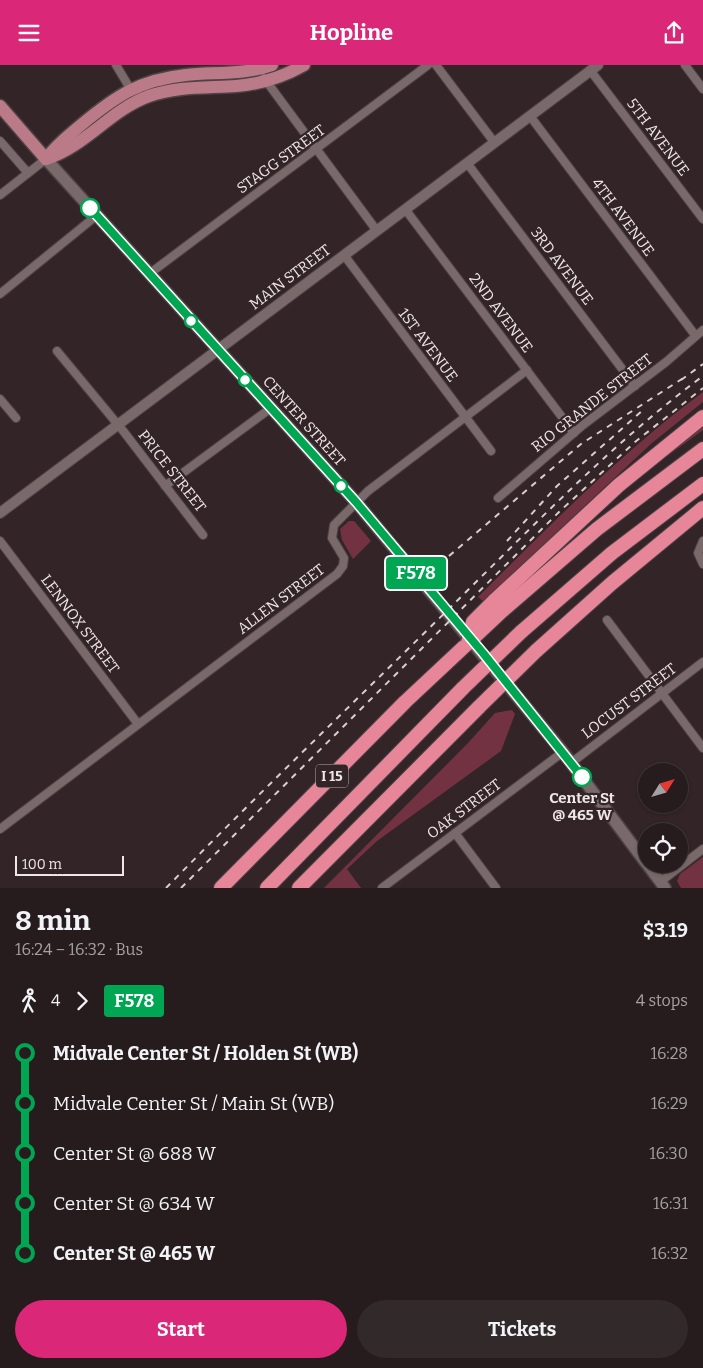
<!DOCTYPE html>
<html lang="en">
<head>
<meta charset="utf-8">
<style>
  :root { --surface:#261c1d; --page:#32292a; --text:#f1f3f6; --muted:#a4a1a4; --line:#423a3b; --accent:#db2777 }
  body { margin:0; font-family:Bitter,serif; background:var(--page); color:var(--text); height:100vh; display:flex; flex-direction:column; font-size:19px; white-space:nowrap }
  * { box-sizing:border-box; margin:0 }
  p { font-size:16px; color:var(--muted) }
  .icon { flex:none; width:28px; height:28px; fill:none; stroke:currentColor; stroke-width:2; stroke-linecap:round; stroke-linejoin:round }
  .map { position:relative; height:823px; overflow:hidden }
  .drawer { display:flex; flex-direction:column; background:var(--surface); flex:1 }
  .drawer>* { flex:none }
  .badge { padding:0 10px; border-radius:4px; font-size:18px; line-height:32px }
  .needle { width:32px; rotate:53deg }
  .fabs { position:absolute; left:638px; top:698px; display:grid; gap:10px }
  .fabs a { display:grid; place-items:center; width:50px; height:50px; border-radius:50%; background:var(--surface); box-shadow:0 1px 4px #0004,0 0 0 1px var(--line); font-size:25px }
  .scale { position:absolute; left:15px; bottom:12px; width:109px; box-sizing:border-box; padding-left:5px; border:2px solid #efe6e7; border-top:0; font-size:14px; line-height:18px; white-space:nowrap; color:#efe6e7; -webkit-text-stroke:4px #332527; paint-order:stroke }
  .map>.badge { position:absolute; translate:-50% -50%; box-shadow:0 0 0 2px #fff }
  .legs { display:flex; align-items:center; gap:8px; height:55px; padding:0 15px; font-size:16px }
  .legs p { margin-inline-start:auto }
  .summary { display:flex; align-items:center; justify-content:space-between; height:85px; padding:0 15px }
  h1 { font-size:28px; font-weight:700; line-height:38px }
  .primary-button { display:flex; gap:10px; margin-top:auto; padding:10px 15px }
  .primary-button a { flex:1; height:58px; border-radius:30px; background:var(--accent); color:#fff; font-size:20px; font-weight:700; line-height:58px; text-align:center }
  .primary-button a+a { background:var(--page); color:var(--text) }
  ul { padding:0 15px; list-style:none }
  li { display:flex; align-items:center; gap:18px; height:50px; font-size:19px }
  li i { display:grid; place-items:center; width:8px; height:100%; margin:0 6px; background:currentColor }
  li i::after { content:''; width:12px; height:12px; margin:-6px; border:4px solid; border-radius:50%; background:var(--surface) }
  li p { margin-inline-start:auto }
  li:first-child i { background:linear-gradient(#0000 50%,currentColor 0) }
  li:last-child i { background:linear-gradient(currentColor 50%,#0000 0) }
  header { display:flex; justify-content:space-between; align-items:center; height:65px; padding:0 15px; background:var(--accent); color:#fff; font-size:22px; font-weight:700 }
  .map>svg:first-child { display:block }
  .green { fill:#733241 }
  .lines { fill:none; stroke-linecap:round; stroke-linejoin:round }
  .minor-casing { stroke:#4d4244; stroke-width:10 }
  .tertiary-casing { stroke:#4d4244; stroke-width:12 }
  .secondary-casing { stroke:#4d4244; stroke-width:14 }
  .primary-casing { stroke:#4d4244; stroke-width:15 }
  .motorway-casing { stroke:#4d4244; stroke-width:16 }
  .minor { stroke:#79696b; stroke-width:8 }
  .tertiary { stroke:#79696b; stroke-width:10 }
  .secondary { stroke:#79696b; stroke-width:11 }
  .primary { stroke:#bb7a87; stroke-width:12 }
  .motorway { stroke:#e78599; stroke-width:14 }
  .rail { stroke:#d8ced0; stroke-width:2; stroke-dasharray:6 6; stroke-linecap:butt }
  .motorway-bridge-casing { stroke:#4d4244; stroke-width:16; stroke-linecap:butt }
  .motorway-bridge { stroke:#e78599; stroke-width:14 }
  .line-1-casing { stroke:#fff; stroke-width:11 }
  .line-1 { stroke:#00a651; stroke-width:8 }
  .stop-1-dot { fill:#fff; stroke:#00a651; stroke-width:2.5 }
  .labels { text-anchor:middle; stroke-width:4.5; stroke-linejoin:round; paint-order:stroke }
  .shield { fill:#332527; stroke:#b7acad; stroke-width:1 }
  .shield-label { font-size:14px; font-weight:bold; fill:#efe6e7 }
  .street-label { font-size:15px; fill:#efe6e7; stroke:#332527 }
  .stop-label { font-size:15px; font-weight:bold; fill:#efe6e7; stroke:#332527 }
</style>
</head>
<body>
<header><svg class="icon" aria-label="menu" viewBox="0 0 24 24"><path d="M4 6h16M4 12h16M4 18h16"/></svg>Hopline<svg class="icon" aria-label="share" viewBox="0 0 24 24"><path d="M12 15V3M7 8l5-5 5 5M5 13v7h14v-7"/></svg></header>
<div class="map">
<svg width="703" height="823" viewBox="0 0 703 823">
  <rect width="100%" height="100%" fill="#332527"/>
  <g class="green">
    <path d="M 703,327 L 703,337 L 652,378 L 483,536 L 478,532 C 550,460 621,388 703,327 Z"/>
    <polygon points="703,358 703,365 644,408"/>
    <polygon points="349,456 354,456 371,476 353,494 342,475 340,464"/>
    <polygon points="512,645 515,649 501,686 377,776 347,804 361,823 324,823 468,678 495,648"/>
    <polygon points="703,792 703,823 681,823 677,816 680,809"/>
  </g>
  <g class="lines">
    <g class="minor-casing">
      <g id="minor">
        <polyline points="116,0 131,25"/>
        <polyline points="436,0 494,77"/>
        <polyline points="685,0 703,24"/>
        <polyline points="590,5 703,154"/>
        <polyline points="264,13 377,166"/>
        <polyline points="530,51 695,270"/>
        <polyline points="0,76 28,108"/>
        <polyline points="467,98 635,321"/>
        <polyline points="0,130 46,94"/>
        <polyline points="405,144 574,368"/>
        <polyline points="344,190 491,386"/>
        <polyline points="149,209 428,0"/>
        <polyline points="0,229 96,151"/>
        <polyline points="57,286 124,367 203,470"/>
        <polyline points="0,334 16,353"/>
        <polyline points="165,421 271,343"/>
        <polyline points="498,433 583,360 666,297 703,265"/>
        <polyline points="0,476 138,659"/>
        <polyline points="703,476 698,488 703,499"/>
        <polyline points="607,555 703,683"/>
        <polyline points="571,698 703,597"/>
        <polyline points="0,764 337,509 343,501 344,493 332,473 334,460 368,426 527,305"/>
        <polyline points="455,768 496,823"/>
        <polyline points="660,817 703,784"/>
        <polyline points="382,823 563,687"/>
      </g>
    </g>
    <g class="tertiary-casing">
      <polyline id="tertiary" points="0,448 598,0"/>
    </g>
    <g class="secondary-casing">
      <g id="secondary">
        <polyline points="46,94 356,437 563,687 646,798"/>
        <polyline points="647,799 665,823"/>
      </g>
    </g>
    <g class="primary-casing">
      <g id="primary">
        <polyline points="0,41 46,94"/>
        <path d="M 46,94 C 86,81 110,45 149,31 C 177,21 207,23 236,21 C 260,19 283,12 304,0"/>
        <path d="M 46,94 C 56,80 68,71 81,60 C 116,31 139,15 186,10 C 215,7 244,10 272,0"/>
      </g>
    </g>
    <g class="motorway-casing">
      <g id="motorway">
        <polyline points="494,536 619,420 703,352"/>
        <polyline points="502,546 597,464 703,384"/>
        <polyline points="521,567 612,488 703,419"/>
        <polyline points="536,586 612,518 703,443"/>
        <polyline points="221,823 405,637 468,578"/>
        <polyline points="267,823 463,623"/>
        <polyline points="299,823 479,642"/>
      </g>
    </g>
    <use href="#minor" class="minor"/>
    <use href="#tertiary" class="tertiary"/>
    <use href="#secondary" class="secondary"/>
    <use href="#primary" class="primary"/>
    <use href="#motorway" class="motorway"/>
    <g class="rail">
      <polyline points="681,315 703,299"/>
      <polyline points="507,476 557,421 642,346"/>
      <polyline points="449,491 581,379 685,312"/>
      <path d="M 166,823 C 266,721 369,623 471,522 C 546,448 618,374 703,311"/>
      <polyline points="181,823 559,447 635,377 703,323"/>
    </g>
    <g class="motorway-bridge-casing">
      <g id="motorway-bridge">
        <polyline points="468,578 473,557 494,536"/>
        <polyline points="468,578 502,546"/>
        <polyline points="463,623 521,567"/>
        <polyline points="479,642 536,586"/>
      </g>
    </g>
    <use href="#motorway-bridge" class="motorway-bridge"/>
  </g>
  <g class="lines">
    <g class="line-1-casing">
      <polyline id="line-1" points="90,143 356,437 483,588 582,712"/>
    </g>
    <use href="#line-1" class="line-1"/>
  </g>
  <g class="stop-1-dot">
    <circle cx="90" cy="143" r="9"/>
    <circle cx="191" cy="256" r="6"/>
    <circle cx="245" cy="315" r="6"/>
    <circle cx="341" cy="421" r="6"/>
    <circle cx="582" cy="712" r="9"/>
  </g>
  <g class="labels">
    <rect class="shield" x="316" y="699.5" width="32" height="23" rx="4"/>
    <g class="shield-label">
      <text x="332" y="716">I 15</text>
    </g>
    <g class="street-label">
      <text transform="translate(658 72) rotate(53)" y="5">5TH AVENUE</text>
      <text transform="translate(281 94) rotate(-36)" y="5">STAGG STREET</text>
      <text transform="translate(623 152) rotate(53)" y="5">4TH AVENUE</text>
      <text transform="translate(562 201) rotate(53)" y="5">3RD AVENUE</text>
      <text transform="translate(290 212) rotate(-37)" y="5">MAIN STREET</text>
      <text transform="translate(501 248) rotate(53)" y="5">2ND AVENUE</text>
      <text transform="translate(428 280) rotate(53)" y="5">1ST AVENUE</text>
      <text transform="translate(592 338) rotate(-38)" y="5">RIO GRANDE STREET</text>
      <text transform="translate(304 356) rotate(48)" y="5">CENTER STREET</text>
      <text transform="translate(172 406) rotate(52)" y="5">PRICE STREET</text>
      <text transform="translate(281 534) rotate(-37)" y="5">ALLEN STREET</text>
      <text transform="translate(80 559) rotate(53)" y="5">LENNOX STREET</text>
      <text transform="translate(629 636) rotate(-37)" y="5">LOCUST STREET</text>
      <text transform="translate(464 744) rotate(-37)" y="5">OAK STREET</text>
    </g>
    <g class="stop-label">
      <text x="582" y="738">Center St<tspan x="582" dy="17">@ 465 W</tspan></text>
    </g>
  </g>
</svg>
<div class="fabs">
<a><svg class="needle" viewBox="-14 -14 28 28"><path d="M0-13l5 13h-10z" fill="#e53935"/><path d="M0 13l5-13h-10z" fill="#a4a1a4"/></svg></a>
<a><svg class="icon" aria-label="locate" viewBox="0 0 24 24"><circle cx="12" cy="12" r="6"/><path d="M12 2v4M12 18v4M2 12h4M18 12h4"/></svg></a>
</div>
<div class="scale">100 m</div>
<b class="badge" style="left:416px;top:508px;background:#00a651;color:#fff">F578</b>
</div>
<section class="drawer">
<div class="summary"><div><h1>8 min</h1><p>16:24 – 16:32 · Bus</p></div><b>$3.19</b></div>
<div class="legs"><svg class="icon" aria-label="walk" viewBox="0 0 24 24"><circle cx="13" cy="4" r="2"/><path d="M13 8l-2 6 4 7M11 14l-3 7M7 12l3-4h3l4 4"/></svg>4<svg class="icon" aria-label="forward" viewBox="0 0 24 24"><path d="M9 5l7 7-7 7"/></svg><b class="badge" style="background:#00a651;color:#fff">F578</b><p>4 stops</p></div>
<ul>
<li><i style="color:#00a651"></i><b>Midvale Center St / Holden St (WB)</b><p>16:28</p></li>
<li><i style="color:#00a651"></i><span>Midvale Center St / Main St (WB)</span><p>16:29</p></li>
<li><i style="color:#00a651"></i><span>Center St @ 688 W</span><p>16:30</p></li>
<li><i style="color:#00a651"></i><span>Center St @ 634 W</span><p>16:31</p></li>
<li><i style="color:#00a651"></i><b>Center St @ 465 W</b><p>16:32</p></li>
</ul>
<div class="primary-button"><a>Start</a><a>Tickets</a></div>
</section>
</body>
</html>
